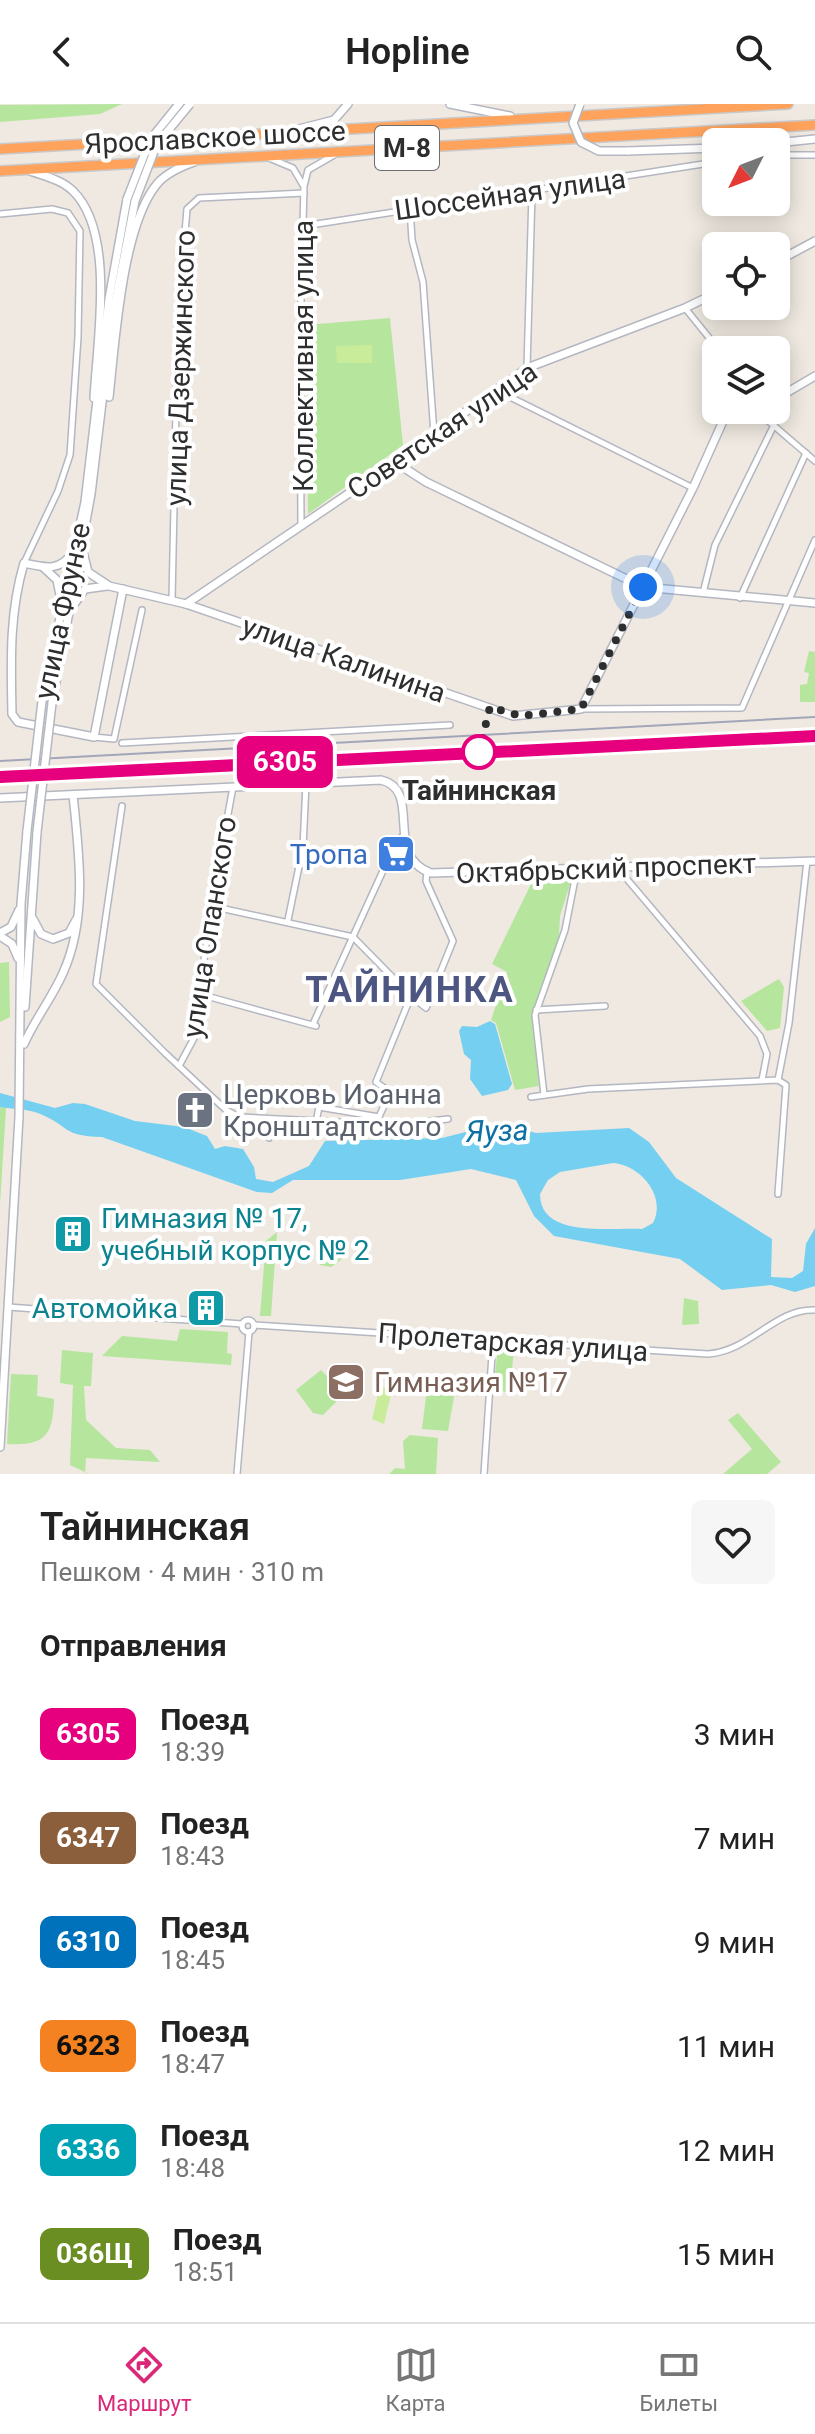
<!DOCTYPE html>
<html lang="ru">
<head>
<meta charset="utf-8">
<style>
  :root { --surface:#fff; --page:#f6f6f6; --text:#222; --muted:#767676; --line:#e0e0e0; --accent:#db2777 }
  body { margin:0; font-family:Roboto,sans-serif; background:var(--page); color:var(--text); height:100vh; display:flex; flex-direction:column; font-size:30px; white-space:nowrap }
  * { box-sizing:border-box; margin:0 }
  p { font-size:26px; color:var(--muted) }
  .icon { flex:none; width:44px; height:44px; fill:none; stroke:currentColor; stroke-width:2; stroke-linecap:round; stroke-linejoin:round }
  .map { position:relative; height:1370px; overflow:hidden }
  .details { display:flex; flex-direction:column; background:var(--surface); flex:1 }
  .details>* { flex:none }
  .badge { padding:0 16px; border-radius:12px; font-size:28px; line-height:52px }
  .needle { width:52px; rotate:228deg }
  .buttons { position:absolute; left:702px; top:24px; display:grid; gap:16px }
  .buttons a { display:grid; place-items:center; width:88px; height:88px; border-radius:12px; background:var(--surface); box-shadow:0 4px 20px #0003; font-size:40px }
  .you { position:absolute; width:40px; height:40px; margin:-20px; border:6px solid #fff; border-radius:50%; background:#1a73e8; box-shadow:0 0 0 12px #1a73e833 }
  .map>.badge { position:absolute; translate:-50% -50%; box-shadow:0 0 0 4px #fff }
  h2 { padding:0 40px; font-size:30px; line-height:72px }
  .round { display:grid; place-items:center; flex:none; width:84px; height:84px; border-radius:12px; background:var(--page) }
  .summary { display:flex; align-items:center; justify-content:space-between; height:136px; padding:0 40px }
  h1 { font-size:38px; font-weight:600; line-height:60px }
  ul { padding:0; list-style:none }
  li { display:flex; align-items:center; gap:24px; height:104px; padding:0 40px }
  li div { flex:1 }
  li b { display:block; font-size:30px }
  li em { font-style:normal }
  li .badge { min-width:88px; font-weight:700; text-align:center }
  header { display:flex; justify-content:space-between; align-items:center; height:104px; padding:0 40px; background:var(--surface); font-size:36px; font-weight:600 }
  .dock { display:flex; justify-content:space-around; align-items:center; height:112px; border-top:2px solid var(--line); background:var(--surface); font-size:22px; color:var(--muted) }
  .dock a { display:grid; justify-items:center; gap:4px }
  .dock .current { color:var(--accent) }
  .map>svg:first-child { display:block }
  .green { fill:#b6e59e }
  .pitch { fill:#c9ec9a }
  .water { fill:#75cff0; fill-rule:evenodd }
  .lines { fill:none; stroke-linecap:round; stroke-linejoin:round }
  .street-casing { stroke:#b4b7c1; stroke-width:8 }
  .secondary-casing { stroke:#b4b7c1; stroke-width:10 }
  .highway-casing { stroke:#c9c9c9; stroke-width:12 }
  .street { stroke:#fff; stroke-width:5 }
  .secondary { stroke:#fff; stroke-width:7 }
  .highway { stroke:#ffa35c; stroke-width:9 }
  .rail { stroke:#a3a6b8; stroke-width:2 }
  .secondary-bridge-casing { stroke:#b4b7c1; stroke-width:10; stroke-linecap:butt }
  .secondary-bridge { stroke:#fff; stroke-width:7 }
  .line-casing { stroke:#fff; stroke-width:18 }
  .line { stroke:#e6007e; stroke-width:12 }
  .walk { stroke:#2e2e2e; stroke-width:8; stroke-dasharray:0 14.4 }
  .stop-dot { fill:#fff; stroke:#e6007e; stroke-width:4 }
  .labels { text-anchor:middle; stroke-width:8; stroke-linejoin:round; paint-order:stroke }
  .shield { fill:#fff; stroke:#6d6d6d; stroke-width:2 }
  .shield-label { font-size:26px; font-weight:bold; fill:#2e2e2e }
  .street-label { font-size:28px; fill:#2e2e2e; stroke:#fff }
  .stop-label { font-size:28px; font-weight:bold; fill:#2e2e2e; stroke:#fff }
  .shop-label { font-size:28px; fill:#366cbe; stroke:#fff; text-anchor:end }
  .worship-label { font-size:28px; fill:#5b616d; stroke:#fff; text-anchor:start }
  .culture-label { font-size:28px; fill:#0d838f; stroke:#fff; text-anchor:start }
  .education-label { font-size:28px; fill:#785e54; stroke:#fff; text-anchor:start }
  .water-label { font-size:30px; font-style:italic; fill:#0d6fa3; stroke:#fff }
  .district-label { font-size:36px; font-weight:bold; letter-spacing:2px; fill:#4d5680; stroke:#fff }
</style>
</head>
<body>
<header><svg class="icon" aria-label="back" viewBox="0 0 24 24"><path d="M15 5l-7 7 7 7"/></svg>Hopline<svg class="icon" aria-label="search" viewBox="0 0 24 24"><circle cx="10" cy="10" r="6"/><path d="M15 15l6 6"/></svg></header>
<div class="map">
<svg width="815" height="1370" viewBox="0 0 815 1370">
  <rect width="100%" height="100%" fill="#efe9e1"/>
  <g class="green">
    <polygon points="122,0 100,10 0,18 0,1"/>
    <polygon points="390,214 403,341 308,410 306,221"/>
    <polygon points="809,547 815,548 815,598 800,598 800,581 807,580 809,569 804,568"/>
    <polygon points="571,777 560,812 559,833 532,911 539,982 515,986 496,919 491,916 507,868 492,860 532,778"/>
    <polygon points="9,858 10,913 0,918 0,859"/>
    <polygon points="779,875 784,883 780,924 767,927 741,897"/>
    <polygon points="0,1003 6,1004 0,1100"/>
    <polygon points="277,1128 271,1212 260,1212 266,1137"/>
    <polygon points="322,1139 342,1141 342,1155 331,1163 320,1161"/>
    <polygon points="684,1194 698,1197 699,1220 682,1221"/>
    <polygon points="180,1225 228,1228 227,1249 232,1250 231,1261 102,1252 122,1232 177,1237"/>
    <polygon points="498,1243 514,1244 510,1288 493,1287"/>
    <polygon points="62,1246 93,1249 91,1282 84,1282 86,1316 116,1344 150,1346 160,1358 86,1354 85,1369 89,1370 70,1361 73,1281 60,1279"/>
    <polygon points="321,1266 344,1290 323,1311 313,1309 296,1286"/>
    <path d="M 11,1270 L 38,1271 L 37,1292 L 54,1295 C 53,1331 46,1342 7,1340 Z"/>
    <polygon points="428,1276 446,1276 446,1286 455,1287 448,1327 422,1325"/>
    <polygon points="738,1309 781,1358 767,1370 723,1370 752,1345 728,1316"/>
    <polygon points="410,1331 438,1334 436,1370 389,1370 395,1364 405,1365 403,1337"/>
  </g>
  <g class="pitch">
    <polygon points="372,241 372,259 337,259 336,242"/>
    <polygon points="380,1282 392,1286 384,1320 372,1315"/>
  </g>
  <g class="water">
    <polygon points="490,917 495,920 512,980 508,986 482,992 470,975 471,956 464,950 459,927 462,922 477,923"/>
    <path d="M 0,989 L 55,1004 L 73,999 L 85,1000 L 135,1017 L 184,1023 L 207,1032 L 215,1045 L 225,1042 L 243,1045 L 254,1063 L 256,1075 L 273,1078 L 309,1062 L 325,1037 L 442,1034 L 501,1019 L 536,1029 L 629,1024 L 649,1038 L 676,1074 L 772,1135 L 771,1173 L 792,1174 L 803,1167 L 806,1140 L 815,1124 L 815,1182 L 795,1188 L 771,1181 L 722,1186 L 680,1155 L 554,1132 L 534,1112 L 516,1076 L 471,1065 L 400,1076 L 293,1076 L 272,1089 L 257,1088 L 102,1033 C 61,1032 72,1023 38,1009 C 27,1005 12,1005 0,1003 ZM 613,1059 C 640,1061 667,1092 653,1119 L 642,1125 C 611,1123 540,1135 540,1090 L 548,1076 L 560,1068 Z"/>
  </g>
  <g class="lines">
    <g class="street-casing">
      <g id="street">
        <polyline points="776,51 815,51"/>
        <polyline points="269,54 293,64 303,81"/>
        <polyline points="410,104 412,136 423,178 434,330"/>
        <polyline points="0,110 52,105 68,109 80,127 78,233 70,351 58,387 24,459"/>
        <polyline points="304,122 716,58"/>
        <polyline points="685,204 719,246"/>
        <polyline points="527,264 532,89"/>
        <polyline points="496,286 693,384"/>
        <polyline points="758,308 815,357"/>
        <polyline points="301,422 300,234 304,82 308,66 334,51"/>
        <polyline points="703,489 715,441 774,321"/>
        <polyline points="740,494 806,349"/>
        <polyline points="172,496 178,212 187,105 199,94 304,89"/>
        <polyline points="581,605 742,604 815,436"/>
        <polyline points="94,633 114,635 142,506"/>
        <polyline points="122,639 450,621"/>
        <polyline points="122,702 96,880 165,949 226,1006 239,1013 396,1021 448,1015"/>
        <polyline points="624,763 626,774 760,932 767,950 762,976"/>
        <polyline points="211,802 353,833 411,892"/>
        <polyline points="288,816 303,743 306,680"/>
        <polyline points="199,890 316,922"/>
        <polyline points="536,906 605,902"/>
        <polyline points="313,920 397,736 403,732"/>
        <polyline points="179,962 194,934 211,802 233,683"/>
        <polyline points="778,976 789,919 807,757"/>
        <polyline points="544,991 535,911 565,826 577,765"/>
        <polyline points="531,993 588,985 778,976 786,981 778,1090"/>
        <polyline points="316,1018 319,1003 379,1013 390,988 376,978 411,892 426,904 453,837 426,777 427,768"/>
        <polyline points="269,1034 272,1016"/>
        <polyline points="8,1203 242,1220"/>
        <circle cx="248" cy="1222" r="6"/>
        <path d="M 254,1221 L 708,1250 C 751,1247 775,1204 815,1206"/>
        <polyline points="237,1370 249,1228"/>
        <polyline points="484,1370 493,1236"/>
      </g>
    </g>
    <g class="secondary-casing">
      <g id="secondary">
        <polyline points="450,0 510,12"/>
        <polyline points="299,25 334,16 348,0"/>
        <polyline points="776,39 815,35"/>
        <polyline points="627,47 716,44"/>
        <path d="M 28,66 C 43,72 61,75 73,87 C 116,129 97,237 94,294"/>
        <polyline points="776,158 815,137"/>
        <path d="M 109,293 C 115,239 122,122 157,80 C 166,69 180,63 194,58"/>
        <polyline points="776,295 815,272"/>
        <polyline points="758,308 760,306"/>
        <polyline points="395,358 426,378 643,483 815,499"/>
        <polyline points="82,444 88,468 109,482 186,500 513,612 581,605 693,384 728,306"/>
        <path d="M 74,447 C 60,468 46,464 24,459 C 9,510 11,558 12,610 L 18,618 L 94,633 L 123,485"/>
        <polyline points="44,464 57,476 61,496"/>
        <polyline points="75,499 85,485 107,482"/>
        <polyline points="186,500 395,358 527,264 685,204 716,189"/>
        <polyline points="42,597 85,398 109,195 127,95"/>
        <polyline points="52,599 91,390 112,215 135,97"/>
        <path d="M 0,694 L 381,676 C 424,686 382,752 431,769 L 815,757"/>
        <polyline points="33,815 41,830 53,835 69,829 76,816"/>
        <polyline points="0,829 11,823 19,806"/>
        <polyline points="0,832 12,840 18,854"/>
        <polyline points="25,903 37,728"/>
        <path d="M 24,940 C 35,915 52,894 63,869 C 88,814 79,749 73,691"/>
        <polyline points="0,1343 19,1013 21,800 27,727"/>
      </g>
    </g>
    <g class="highway-casing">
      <g id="highway">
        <polyline points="0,45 788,0"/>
        <polyline points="0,67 815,21"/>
      </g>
    </g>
    <use href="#street" class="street"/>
    <use href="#secondary" class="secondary"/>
    <use href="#highway" class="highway"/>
    <g class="rail">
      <polyline points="0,657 815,613"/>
      <polyline points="0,679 815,636"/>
    </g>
    <g class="secondary-bridge-casing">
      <g id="secondary-bridge">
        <polyline points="580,0 573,19 581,38 599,47 627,47"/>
        <polyline points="127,95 150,36 179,0"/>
        <polyline points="135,97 157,40 190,0"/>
        <polyline points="27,727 42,597"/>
        <polyline points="37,728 52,599"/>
      </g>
    </g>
    <use href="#secondary-bridge" class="secondary-bridge"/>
  </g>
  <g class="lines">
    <g class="line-casing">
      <polyline id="line" points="0,673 815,632"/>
    </g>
    <use href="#line" class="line"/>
    <polyline class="walk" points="479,648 490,603 521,612 581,605 643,483"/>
  </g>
  <defs>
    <g id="supermarket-square" transform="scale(2)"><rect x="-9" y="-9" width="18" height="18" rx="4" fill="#3f7fe0" stroke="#fff"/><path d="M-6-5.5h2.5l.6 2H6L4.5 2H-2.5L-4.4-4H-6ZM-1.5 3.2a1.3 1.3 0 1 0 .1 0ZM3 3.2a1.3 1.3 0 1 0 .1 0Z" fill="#fff"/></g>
    <g id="church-square" transform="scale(2)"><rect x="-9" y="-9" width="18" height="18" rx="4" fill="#6b7280" stroke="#fff"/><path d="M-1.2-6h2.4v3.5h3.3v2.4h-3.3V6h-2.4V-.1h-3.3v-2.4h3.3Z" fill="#fff"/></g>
    <g id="building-square" transform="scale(2)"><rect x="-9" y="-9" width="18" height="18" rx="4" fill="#0f9aa8" stroke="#fff"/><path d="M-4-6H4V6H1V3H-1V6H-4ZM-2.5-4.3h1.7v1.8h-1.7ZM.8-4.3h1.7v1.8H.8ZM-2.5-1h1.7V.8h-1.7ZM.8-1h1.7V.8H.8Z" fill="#fff"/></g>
    <g id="school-square" transform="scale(2)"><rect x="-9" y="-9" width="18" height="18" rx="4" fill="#8d6e63" stroke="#fff"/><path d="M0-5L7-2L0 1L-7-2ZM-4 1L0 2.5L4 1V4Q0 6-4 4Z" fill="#fff"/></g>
  </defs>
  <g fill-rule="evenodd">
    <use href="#supermarket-square" x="396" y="750"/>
    <use href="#church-square" x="195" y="1006"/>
    <use href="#building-square" x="73" y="1130"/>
    <use href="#building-square" x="206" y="1204"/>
    <use href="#school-square" x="346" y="1278"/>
  </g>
  <circle class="stop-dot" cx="479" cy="648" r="16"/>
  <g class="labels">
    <rect class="shield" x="375" y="22" width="64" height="44" rx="6"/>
    <g class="shield-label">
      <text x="407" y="53">М-8</text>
    </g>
    <g class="street-label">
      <text transform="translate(215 33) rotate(-3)" y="10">Ярославское шоссе</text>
      <text transform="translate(510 90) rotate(-8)" y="10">Шоссейная улица</text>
      <text transform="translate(303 252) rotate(-90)" y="10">Коллективная улица</text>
      <text transform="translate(180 264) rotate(-88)" y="10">улица Дзержинского</text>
      <text transform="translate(442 326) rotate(-34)" y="10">Советская улица</text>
      <text transform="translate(62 507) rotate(-78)" y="10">улица Фрунзе</text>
      <text transform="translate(344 555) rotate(19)" y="10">улица Калинина</text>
      <text transform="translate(606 764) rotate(-2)" y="10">Октябрьский проспект</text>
      <text transform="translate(209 823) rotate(-81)" y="10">улица Опанского</text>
      <text transform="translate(513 1238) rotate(4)" y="10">Пролетарская улица</text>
    </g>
    <g class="stop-label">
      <text x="479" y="696">Тайнинская</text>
    </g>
    <g class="shop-label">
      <text x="368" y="760">Тропа</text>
    </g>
    <g class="worship-label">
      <text x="223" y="1000">Церковь Иоанна<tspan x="223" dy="32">Кронштадтского</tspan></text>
    </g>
    <g class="culture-label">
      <text x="101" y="1124">Гимназия № 17,<tspan x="101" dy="32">учебный корпус № 2</tspan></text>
      <text x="178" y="1214" text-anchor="end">Автомойка</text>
    </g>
    <g class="education-label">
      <text x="374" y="1288">Гимназия №17</text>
    </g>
    <g class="water-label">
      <text transform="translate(497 1027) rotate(-2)" y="10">Яуза</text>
    </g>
    <g class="district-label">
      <text x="410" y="898">ТАЙНИНКА</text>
    </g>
  </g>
</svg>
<div class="buttons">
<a><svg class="needle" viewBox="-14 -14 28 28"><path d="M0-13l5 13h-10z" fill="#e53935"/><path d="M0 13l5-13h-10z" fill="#767676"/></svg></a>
<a><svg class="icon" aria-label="locate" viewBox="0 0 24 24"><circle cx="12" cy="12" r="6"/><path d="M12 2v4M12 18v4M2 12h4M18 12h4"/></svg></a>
<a><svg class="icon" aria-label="layers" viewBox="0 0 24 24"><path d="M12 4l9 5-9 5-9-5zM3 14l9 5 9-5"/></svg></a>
</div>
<div class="you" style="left:643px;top:483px"></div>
<b class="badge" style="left:285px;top:658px;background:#e6007e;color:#fff">6305</b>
</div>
<section class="details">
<div class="summary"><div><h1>Тайнинская</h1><p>Пешком · 4 мин · 310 m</p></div><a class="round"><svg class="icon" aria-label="heart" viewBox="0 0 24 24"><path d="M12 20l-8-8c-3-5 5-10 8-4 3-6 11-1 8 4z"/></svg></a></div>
<h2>Отправления</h2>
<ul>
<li><span class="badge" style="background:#e6007e;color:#fff">6305</span><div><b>Поезд</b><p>18:39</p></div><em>3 мин</em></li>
<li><span class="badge" style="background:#8b5e3c;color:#fff">6347</span><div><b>Поезд</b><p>18:43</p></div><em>7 мин</em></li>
<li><span class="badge" style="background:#0072bc;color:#fff">6310</span><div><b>Поезд</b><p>18:45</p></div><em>9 мин</em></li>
<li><span class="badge" style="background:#f58220;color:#111">6323</span><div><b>Поезд</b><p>18:47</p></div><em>11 мин</em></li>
<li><span class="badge" style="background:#00a3b4;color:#fff">6336</span><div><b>Поезд</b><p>18:48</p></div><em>12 мин</em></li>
<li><span class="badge" style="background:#6b8e23;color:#fff">036Щ</span><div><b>Поезд</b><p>18:51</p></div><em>15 мин</em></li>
</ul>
</section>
<nav class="dock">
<a class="current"><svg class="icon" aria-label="directions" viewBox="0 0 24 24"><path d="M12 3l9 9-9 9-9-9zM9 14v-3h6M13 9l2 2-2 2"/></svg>Маршрут</a>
<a><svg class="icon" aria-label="map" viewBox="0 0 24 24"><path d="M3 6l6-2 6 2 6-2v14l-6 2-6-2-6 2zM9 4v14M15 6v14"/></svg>Карта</a>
<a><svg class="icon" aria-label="tickets" viewBox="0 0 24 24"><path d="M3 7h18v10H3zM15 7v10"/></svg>Билеты</a>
</nav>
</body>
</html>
